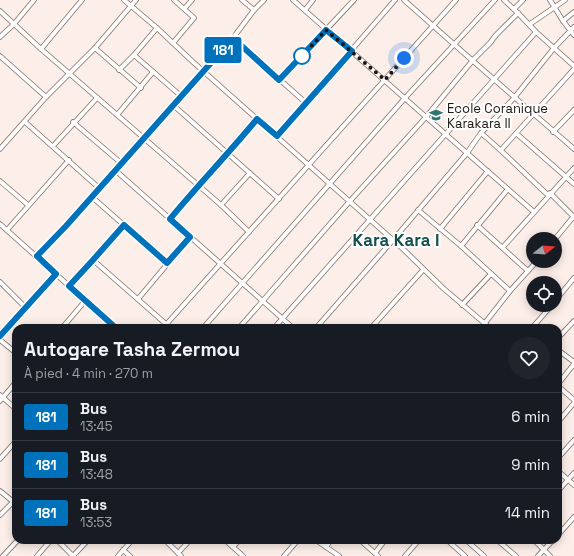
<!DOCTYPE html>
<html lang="fr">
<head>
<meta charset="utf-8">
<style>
  :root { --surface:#171b24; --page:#20242c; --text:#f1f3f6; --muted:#9ea1a6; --line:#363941 }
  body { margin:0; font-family:"Space Grotesk",sans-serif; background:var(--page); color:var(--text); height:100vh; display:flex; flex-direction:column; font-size:15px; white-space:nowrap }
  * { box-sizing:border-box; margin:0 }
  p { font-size:13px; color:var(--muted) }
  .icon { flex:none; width:22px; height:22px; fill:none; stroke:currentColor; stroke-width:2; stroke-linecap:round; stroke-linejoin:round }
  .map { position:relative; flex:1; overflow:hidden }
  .details { position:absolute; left:12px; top:324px; width:550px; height:220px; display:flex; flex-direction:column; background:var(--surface); border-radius:12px; box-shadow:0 2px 10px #0003 }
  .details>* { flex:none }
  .badge { padding:0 8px; border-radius:3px; font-size:14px; line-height:26px }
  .needle { width:26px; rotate:73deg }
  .buttons { position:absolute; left:526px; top:232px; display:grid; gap:8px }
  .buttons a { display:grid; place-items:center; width:36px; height:36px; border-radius:50%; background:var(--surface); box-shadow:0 2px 10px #0003; font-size:20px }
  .you { position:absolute; width:20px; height:20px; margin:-10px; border:3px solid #fff; border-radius:50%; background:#1a73e8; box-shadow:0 0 0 6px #1a73e833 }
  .map>.badge { position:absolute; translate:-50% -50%; box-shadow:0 0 0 2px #fff }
  .round { display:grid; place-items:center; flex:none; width:42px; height:42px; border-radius:21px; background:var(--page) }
  .head { display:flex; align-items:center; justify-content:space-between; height:68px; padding:0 12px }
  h1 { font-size:19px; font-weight:600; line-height:30px }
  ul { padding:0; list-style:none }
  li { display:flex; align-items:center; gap:12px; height:48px; padding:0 12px; border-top:1px solid var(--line) }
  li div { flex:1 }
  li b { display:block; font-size:15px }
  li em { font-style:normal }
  li .badge { min-width:44px; font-weight:700; text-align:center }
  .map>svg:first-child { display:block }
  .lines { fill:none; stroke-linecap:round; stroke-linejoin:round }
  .minor-casing { stroke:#836e66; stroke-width:5.5 }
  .minor { stroke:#fff; stroke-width:4 }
  .line-casing { stroke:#fff; stroke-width:9 }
  .line { stroke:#0072bc; stroke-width:6 }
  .walk { stroke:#1d1512; stroke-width:4; stroke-dasharray:0 7.2 }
  .stop-dot { fill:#fff; stroke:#0072bc; stroke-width:2 }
  .labels { text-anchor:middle; stroke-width:4; stroke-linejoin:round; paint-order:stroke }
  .poi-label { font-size:13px; fill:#1d1512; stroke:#fefefe; text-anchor:start }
  .district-label { font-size:17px; font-weight:bold; fill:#14504b; stroke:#fefefe }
</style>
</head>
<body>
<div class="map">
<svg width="574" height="556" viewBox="0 0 574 556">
  <rect width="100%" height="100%" fill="#fceee8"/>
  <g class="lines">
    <g class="minor-casing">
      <g id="minor">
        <polyline points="124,0 157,28 193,62 403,249 443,288 490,328"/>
        <polyline points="242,0 254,10"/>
        <polyline points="293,0 534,212"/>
        <path d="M 404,0 C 440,32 476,64 512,95 C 532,113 554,131 574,149"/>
        <polyline points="504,0 518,13 536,32 574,66"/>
        <polyline points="550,0 563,21 574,35"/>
        <polyline points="185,8 192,0"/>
        <polyline points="514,9 523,0"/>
        <polyline points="305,10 313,0"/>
        <polyline points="0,11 41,49 221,205 249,232"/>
        <polyline points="563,21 574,12"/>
        <polyline points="530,24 565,0"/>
        <polyline points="0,37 14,24 34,0"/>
        <polyline points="233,38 306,103"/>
        <polyline points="173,43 194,18 192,16 174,0"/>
        <polyline points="95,48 141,88"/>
        <polyline points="41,49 82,0"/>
        <polyline points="134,55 181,96"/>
        <polyline points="0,56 46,97"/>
        <polyline points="119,70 134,55 157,28"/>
        <polyline points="279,80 354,0"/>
        <polyline points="173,105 279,199"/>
        <polyline points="117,115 153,72"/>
        <polyline points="25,122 99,188"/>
        <polyline points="73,122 121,163"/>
        <polyline points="553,132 574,110"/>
        <path d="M 481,133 C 505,153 526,175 548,195"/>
        <polyline points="517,134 574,184"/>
        <polyline points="277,136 395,0"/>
        <polyline points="53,146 97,98"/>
        <polyline points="0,149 46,97 95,48 136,0"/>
        <polyline points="501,150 574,69"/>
        <polyline points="115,170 293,328"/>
        <polyline points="0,181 28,205"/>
        <polyline points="550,193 574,217"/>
        <polyline points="92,197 167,263"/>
        <polyline points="221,205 250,173"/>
        <polyline points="418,210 461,246 510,291"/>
        <path d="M 170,219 C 198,185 229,153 257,119"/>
        <polyline points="0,224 116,328"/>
        <polyline points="477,225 528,271"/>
        <polyline points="440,229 488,171"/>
        <polyline points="7,230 69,160"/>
        <polyline points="555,239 574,216"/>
        <polyline points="461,246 508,189"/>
        <polyline points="503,247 574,168"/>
        <polyline points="37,256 66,226 233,38 254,10 264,0"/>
        <polyline points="93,260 166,324"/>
        <polyline points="0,282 26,308"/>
        <polyline points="69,286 93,260 124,225"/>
        <polyline points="138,299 190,237"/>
        <polyline points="555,301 574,278"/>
        <polyline points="462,305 491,274"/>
        <polyline points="62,328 85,301"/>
        <polyline points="163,328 456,0"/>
        <polyline points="203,328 405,98 495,0"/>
        <polyline points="239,328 350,201 426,117 473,60 490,43 496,35 518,13"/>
        <polyline points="274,328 536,32"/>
        <polyline points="316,328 393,240 467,153 481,133 514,98 554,48 574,27"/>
        <polyline points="371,328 423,270"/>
        <polyline points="481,328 510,291 537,261"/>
        <polyline points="532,328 552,305"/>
        <polyline points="0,336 56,274"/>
        <polyline points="558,338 574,321"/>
        <polyline points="0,340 16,353"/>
        <polyline points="558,350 574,362"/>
        <polyline points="558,384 574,364"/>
        <polyline points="558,386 574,400"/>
        <polyline points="0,395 16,409"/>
        <polyline points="0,401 16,382"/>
        <polyline points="558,422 574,403"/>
        <polyline points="558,458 574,440"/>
        <polyline points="0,459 16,441"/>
        <polyline points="558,471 574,485"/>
        <polyline points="0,491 16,504"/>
        <polyline points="558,491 574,473"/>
        <polyline points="0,515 16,499"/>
        <polyline points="558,535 574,517"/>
        <polyline points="57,540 73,556"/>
        <polyline points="165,540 181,556"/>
        <polyline points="225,540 243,556"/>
        <polyline points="316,540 339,556"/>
        <polyline points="360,540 378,556"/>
        <polyline points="447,540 465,556"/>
        <polyline points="466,540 484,556"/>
        <polyline points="497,540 516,556"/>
        <polyline points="534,540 550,556"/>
        <polyline points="233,547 239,540"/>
        <polyline points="326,547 331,540"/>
        <polyline points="123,550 130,556"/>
        <polyline points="178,553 190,540"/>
        <polyline points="375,553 385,540"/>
        <polyline points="3,556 18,540"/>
        <polyline points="37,556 51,540"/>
        <polyline points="73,556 88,540"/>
        <polyline points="118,556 132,540"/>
        <polyline points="284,556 298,540"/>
        <polyline points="405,556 419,540"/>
        <polyline points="538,556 553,540"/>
      </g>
    </g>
    <use href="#minor" class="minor"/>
  </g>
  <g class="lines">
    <g class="line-casing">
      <path id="line" d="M 0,336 L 56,274 L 37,256 L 66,226 L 233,38 L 279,80 L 326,30 L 352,51 L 277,136 L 257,119 C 229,153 198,185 170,219 L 190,237 L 167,263 L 124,225 L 93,260 L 69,286 L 116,328"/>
    </g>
    <use href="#line" class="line"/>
    <polyline class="walk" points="302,56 326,30 385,80 404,58"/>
  </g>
  <defs>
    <g id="school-bare" transform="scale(1.08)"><path d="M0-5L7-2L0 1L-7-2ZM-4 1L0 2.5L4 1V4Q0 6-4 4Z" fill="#2e7670" stroke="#fefefe" stroke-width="2.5" paint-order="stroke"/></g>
  </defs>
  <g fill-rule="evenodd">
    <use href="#school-bare" x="436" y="115"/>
  </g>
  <circle class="stop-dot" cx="302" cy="56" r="8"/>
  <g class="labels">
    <g class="poi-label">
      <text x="447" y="113">Ecole Coranique<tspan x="447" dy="15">Karakara II</tspan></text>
    </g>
    <g class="district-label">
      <text x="396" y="246">Kara Kara I</text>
    </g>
  </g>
</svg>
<div class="buttons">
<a><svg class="needle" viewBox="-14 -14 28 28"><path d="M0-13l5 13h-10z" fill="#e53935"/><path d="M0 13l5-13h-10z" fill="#9ea1a6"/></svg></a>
<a><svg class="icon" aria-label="locate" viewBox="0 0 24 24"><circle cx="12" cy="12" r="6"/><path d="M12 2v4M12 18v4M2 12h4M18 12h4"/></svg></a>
</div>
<div class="you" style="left:404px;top:58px"></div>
<b class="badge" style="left:223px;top:50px;background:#0072bc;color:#fff">181</b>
<section class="details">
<div class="head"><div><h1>Autogare Tasha Zermou</h1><p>À pied · 4 min · 270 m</p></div><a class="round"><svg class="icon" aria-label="heart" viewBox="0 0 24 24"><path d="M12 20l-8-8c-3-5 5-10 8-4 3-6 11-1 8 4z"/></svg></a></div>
<ul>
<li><span class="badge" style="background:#0072bc;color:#fff">181</span><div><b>Bus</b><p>13:45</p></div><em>6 min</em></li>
<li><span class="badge" style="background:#0072bc;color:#fff">181</span><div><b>Bus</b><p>13:48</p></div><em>9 min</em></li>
<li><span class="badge" style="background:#0072bc;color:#fff">181</span><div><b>Bus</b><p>13:53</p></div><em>14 min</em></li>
</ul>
</section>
</div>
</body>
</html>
